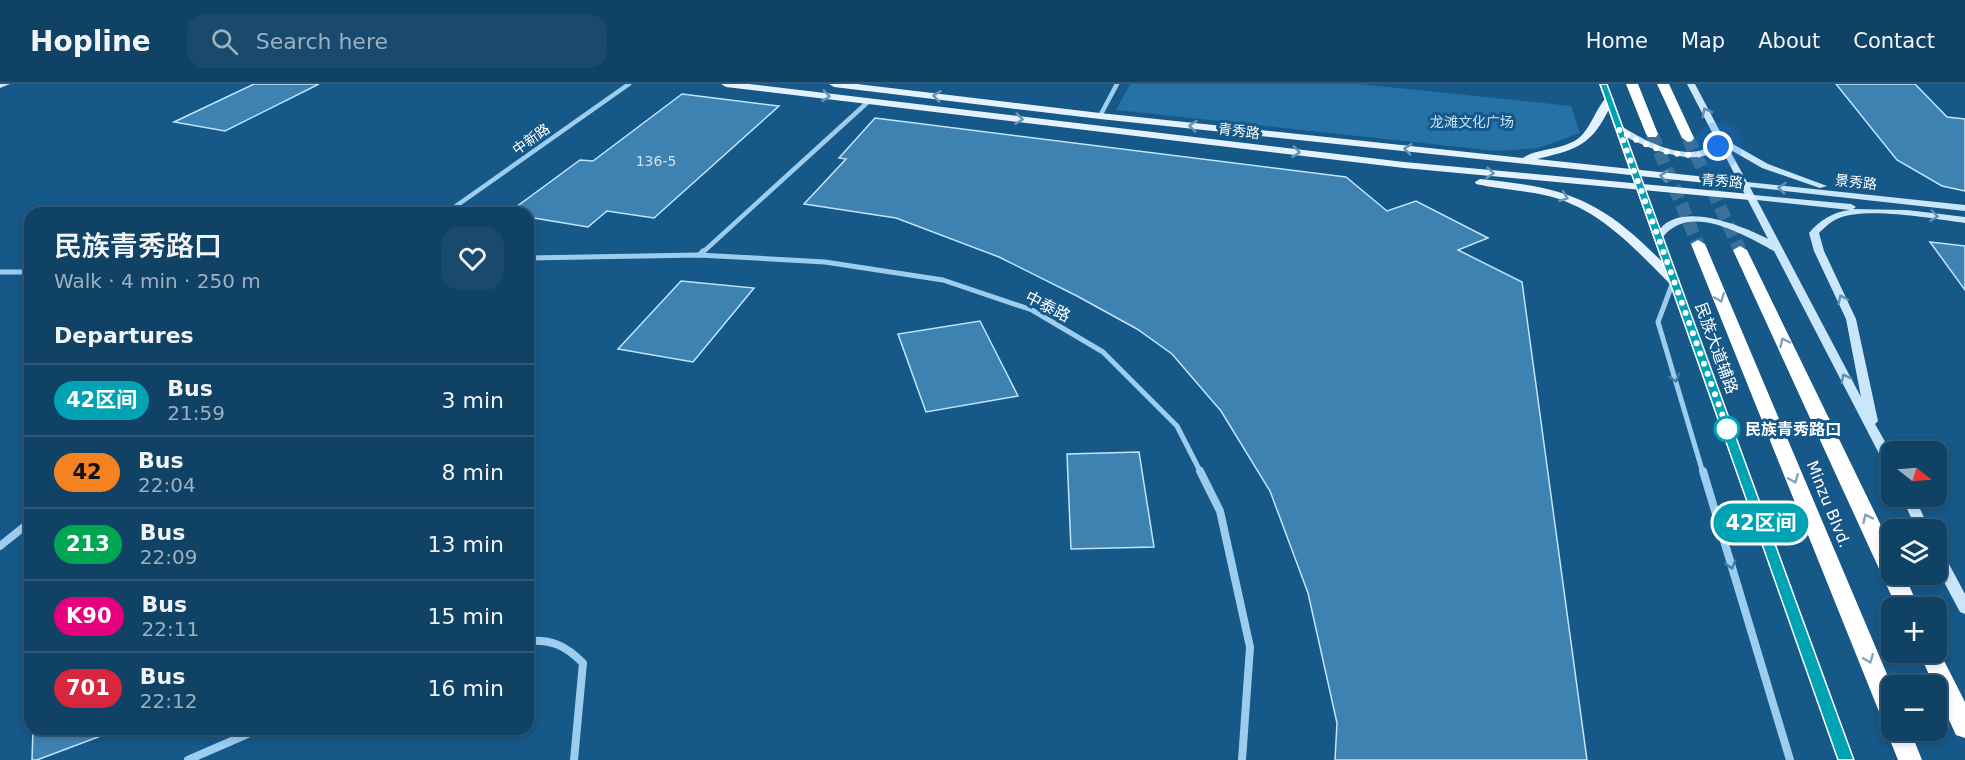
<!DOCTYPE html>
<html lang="en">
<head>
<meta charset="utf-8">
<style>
  :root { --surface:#104266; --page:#19496c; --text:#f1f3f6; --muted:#9cb0bf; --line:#305b7a }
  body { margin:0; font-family:"DejaVu Sans","Noto Sans SC",sans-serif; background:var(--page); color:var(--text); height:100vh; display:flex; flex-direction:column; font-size:22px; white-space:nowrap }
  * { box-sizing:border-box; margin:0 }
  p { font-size:20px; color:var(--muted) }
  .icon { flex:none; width:33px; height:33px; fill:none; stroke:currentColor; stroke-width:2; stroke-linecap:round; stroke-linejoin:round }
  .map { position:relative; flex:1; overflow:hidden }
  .sheet { position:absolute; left:24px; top:123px; width:510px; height:528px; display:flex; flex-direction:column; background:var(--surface); border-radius:18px; box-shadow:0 3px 9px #0003,0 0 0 2px var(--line) }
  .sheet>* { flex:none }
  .badge { padding:0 12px; border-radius:20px; font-size:21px; line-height:39px }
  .needle { width:39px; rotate:107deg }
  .buttons { position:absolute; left:1881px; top:357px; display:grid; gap:12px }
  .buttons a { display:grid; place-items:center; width:66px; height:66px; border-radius:12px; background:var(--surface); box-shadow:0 3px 9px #0003,0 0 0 2px var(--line); font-size:30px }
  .you { position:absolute; width:30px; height:30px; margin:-15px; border:4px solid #fff; border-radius:50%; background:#1a73e8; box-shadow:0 0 0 9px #1a73e833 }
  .map>.badge { position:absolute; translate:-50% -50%; box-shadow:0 0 0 3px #fff }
  h2 { padding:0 30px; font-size:22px; line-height:54px }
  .round { display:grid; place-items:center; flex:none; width:63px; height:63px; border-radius:18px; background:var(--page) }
  .head { display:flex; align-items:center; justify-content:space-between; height:102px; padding:0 30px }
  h1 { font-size:28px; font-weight:600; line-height:45px }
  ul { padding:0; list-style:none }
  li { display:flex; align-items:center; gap:18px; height:72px; padding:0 30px; border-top:2px solid var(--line) }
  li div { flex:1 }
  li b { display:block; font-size:22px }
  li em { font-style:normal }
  li .badge { min-width:66px; font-weight:700; text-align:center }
  header { display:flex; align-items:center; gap:36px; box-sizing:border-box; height:84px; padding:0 30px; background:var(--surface); border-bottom:2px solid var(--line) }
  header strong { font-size:28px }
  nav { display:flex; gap:33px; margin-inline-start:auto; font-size:21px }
  .search { width:420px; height:54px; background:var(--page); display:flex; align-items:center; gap:15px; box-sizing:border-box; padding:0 21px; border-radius:18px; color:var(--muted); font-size:22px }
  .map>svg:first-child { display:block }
  .green { fill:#2671a6 }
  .building { fill:#3e82b2; stroke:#c3e4fa; stroke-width:1.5 }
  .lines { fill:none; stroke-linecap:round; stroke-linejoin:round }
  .highway-tunnel { stroke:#39719a; stroke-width:13; stroke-dasharray:13 6; stroke-linecap:butt }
  .street-far2 { stroke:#9dcdee; stroke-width:4.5 }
  .street-far1 { stroke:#9dcdee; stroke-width:5 }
  .street { stroke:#9dcdee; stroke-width:8 }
  .secondary { fill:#cae6fa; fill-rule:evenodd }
  .primary { fill:#e4f2ff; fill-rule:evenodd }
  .highway { fill:#fff; fill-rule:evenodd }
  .oneway { stroke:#6896b8 }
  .oneway2 { stroke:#5e91b6 }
  .oneway3 { stroke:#7fa3be }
  .oneway4 { stroke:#3e7ba7 }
  .line { fill:#00a3b4; stroke:#fff; stroke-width:1.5 }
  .walk { stroke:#fff; stroke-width:6; stroke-dasharray:0 10.8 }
  .stop-dot { fill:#fff; stroke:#00a3b4; stroke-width:3 }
  .labels { text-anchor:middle; stroke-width:6; stroke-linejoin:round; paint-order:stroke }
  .far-park-label { font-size:14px; fill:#c3e4fa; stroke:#165888 }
  .far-street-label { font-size:14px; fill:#fff; stroke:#165888 }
  .number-label { font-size:14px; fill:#cfe0ec }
  .street-label { font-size:16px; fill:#fff; stroke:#165888 }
  .stop-label { font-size:16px; font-weight:bold; fill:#fff; stroke:#165888; text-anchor:start }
</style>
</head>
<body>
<header>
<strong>Hopline</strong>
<div class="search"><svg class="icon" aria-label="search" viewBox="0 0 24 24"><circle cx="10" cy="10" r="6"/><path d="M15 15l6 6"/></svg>Search here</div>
<nav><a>Home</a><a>Map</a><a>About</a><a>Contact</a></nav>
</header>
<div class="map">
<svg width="1965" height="676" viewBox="0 0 1965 676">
  <rect width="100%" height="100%" fill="#165888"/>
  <polygon class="green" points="1130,0 1360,0 1571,22 1580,49 1539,64 1496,67 1116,26"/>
  <g class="building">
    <polygon points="254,0 319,0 225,47 174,38"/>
    <polygon points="1836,0 1915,0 1947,33 1965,35 1965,107 1942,102 1897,76"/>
    <polygon points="682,10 779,22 654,134 607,127 588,143 528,133 528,129 508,129 580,76 593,77"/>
    <polygon points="875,34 1346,93 1387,127 1416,117 1488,154 1458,166 1522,198 1587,676 1335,676 1337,639 1308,509 1270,407 1221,327 1172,270 1137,245 1077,212 999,173 896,134 804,120 846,75 839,74"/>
    <polygon points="1930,158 1965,162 1965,206"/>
    <polygon points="681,197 754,204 693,278 618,265"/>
    <polygon points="980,237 1018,312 926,328 898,250"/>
    <polygon points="1139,368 1154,463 1071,465 1067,370"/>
    <polygon points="33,645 113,645 114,647 37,676 32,676"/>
  </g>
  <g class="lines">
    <g class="highway-tunnel">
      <polyline points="1652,50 1698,160"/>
      <polyline points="1688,54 1740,166"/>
    </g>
    <g class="street-far2">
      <polyline points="1100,32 1117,0"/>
      <polyline points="446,129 629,0"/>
      <polyline points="702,169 869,17"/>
    </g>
    <g class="street-far1">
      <polyline points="699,171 703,167"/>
      <polyline points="528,174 699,171 825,178 943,196 1032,226 1103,268 1177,342 1201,389"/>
      <polyline points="0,188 30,188"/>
      <polyline points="1673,198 1658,238 1703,389"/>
    </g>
    <g class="street">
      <polyline points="1200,387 1220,427 1250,563 1242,676"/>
      <polyline points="1703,387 1790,676"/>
      <polyline points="0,462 30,438"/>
      <path d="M 528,557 C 552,555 566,562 583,579 L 574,676"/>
      <polyline points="188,676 259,645"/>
    </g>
    <g class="secondary">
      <polygon points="0,0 10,0 0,4"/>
      <path d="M 1599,0 L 1607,0 L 1623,43 C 1646,58 1695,83 1716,56 L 1687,0 L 1695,0 L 1724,55 L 1768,80 L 1827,102 L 1820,104 L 1762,84 L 1729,65 L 1747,98 L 1965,121 L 1965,127 L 1750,103 L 1754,111 L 1851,120 L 1856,123 L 1853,125 L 1907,126 L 1965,133 L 1965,139 C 1933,135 1865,122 1837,135 C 1830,138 1824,144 1819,149 L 1824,167 L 1856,235 L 1878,337 L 1875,340 L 1892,370 L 1892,387 L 1886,383 L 1774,167 C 1744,151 1690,118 1663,153 L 1854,676 L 1838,676 ZM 1626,53 C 1648,64 1701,87 1720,62 L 1768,155 C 1743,142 1682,117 1660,145 ZM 1757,116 L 1850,126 C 1833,128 1820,136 1809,149 L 1814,167 L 1846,235 L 1861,313 Z"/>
      <polygon points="1901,412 1914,412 1930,446 1917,446"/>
      <polygon points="1936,464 1941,465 1965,510 1965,530 1960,528 1936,483"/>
    </g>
    <g class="primary">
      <polygon points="721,0 749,0 1404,78 1750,110 1756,113 1750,116 1404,84 726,3"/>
      <path d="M 829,0 L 857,0 L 1100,29 L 1523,74 C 1540,63 1563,67 1580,53 C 1591,44 1599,17 1609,12 L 1614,15 C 1593,59 1584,64 1537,75 L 1744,97 L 1749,100 L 1744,103 L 1100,35 L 834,3 Z"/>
      <path d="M 1480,95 C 1557,103 1594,111 1651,167 C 1661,177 1672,186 1680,197 L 1674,201 L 1670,200 C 1632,162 1598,123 1544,111 C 1522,106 1498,105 1476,100 L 1475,98 Z"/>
    </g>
    <g class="highway">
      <polygon points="1626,0 1638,0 1658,50 1656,53 1648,53 1646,50"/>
      <polygon points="1657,0 1669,0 1694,54 1692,57 1688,58 1682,54"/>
      <polygon points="1698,156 1705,160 1892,602 1892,646 1910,646 1922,676 1898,676 1886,646 1889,639 1884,637 1880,630 1691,160"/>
      <polygon points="1740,162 1747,166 1892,464 1892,490 1904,490 1919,524 1897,524 1733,166"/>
      <polygon points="1936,561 1965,618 1965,654 1956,651 1936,608 1936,602 1934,602 1919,568 1936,568"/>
    </g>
  </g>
  <defs><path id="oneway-chevron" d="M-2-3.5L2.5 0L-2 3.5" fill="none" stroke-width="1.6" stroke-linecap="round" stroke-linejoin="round" transform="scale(1.5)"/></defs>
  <g class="oneway">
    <use href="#oneway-chevron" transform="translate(826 12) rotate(7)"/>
    <use href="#oneway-chevron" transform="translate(937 12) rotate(-173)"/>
    <use href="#oneway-chevron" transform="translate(1019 35) rotate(7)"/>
    <use href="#oneway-chevron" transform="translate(1193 42) rotate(-174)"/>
    <use href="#oneway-chevron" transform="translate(1408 65) rotate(-174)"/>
    <use href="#oneway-chevron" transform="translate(1296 68) rotate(7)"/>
    <use href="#oneway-chevron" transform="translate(1490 89) rotate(5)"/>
    <use href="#oneway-chevron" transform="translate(1664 92) rotate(-174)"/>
    <use href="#oneway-chevron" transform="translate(1564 113) rotate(20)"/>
  </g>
  <g class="oneway2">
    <use href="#oneway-chevron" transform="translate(1706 28) rotate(-118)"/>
    <use href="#oneway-chevron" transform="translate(1782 104) rotate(-174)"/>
    <use href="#oneway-chevron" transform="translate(1934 132) rotate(7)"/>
    <use href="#oneway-chevron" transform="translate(1842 215) rotate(-115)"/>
    <use href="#oneway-chevron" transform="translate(1845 294) rotate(-118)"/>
  </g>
  <g class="oneway3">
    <use href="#oneway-chevron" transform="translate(1720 214) rotate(68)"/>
    <use href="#oneway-chevron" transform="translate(1784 258) rotate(-115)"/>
    <use href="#oneway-chevron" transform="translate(1794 395) rotate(68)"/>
    <use href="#oneway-chevron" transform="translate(1867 434) rotate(-115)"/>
    <use href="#oneway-chevron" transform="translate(1869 575) rotate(68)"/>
  </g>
  <g class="oneway4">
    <use href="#oneway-chevron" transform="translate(1675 294) rotate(73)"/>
    <use href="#oneway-chevron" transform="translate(1731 481) rotate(73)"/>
  </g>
  <polygon class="line" points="1600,0 1607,0 1854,676 1838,676"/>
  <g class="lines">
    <path class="walk" d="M 1718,62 C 1696,84 1639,61 1619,45 L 1729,349 L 1727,345"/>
  </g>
  <circle class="stop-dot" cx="1727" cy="345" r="12"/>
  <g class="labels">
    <g class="far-park-label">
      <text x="1472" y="43">龙滩文化广场</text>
    </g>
    <g class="far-street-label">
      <text transform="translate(1239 47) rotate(7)" y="5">青秀路</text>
      <text transform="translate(531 55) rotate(-35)" y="5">中新路</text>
      <text transform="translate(1722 97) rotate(5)" y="5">青秀路</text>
      <text transform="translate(1856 98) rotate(6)" y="5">景秀路</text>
    </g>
    <g class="number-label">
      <text x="656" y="82">136-5</text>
    </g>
    <g class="street-label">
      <text transform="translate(1048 222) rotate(27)" y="6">中泰路</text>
      <text transform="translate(1717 264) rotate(70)" y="6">民族大道辅路</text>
      <text transform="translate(1829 420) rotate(68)" y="6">Minzu Blvd.</text>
    </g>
    <g class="stop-label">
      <text x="1745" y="351">民族青秀路口</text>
    </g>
  </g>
</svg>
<div class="buttons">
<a><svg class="needle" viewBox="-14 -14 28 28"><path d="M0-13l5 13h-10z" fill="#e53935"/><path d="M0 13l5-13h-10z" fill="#9cb0bf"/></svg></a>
<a><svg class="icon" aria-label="layers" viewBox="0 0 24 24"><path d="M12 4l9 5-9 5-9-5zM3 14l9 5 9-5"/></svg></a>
<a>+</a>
<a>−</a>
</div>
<div class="you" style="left:1718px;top:62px"></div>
<b class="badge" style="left:1761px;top:439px;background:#00a3b4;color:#fff">42区间</b>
<section class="sheet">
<div class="head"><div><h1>民族青秀路口</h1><p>Walk · 4 min · 250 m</p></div><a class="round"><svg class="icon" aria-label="heart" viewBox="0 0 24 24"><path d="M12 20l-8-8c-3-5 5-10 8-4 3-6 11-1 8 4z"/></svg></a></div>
<h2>Departures</h2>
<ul>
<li><span class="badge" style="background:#00a3b4;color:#fff">42区间</span><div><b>Bus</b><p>21:59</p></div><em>3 min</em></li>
<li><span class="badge" style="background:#f58220;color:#111">42</span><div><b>Bus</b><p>22:04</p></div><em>8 min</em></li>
<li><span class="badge" style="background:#00a651;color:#fff">213</span><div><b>Bus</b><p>22:09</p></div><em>13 min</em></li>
<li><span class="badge" style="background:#e6007e;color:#fff">K90</span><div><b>Bus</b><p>22:11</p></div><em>15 min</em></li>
<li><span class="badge" style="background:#d7263d;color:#fff">701</span><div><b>Bus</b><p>22:12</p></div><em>16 min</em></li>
</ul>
</section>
</div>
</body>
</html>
